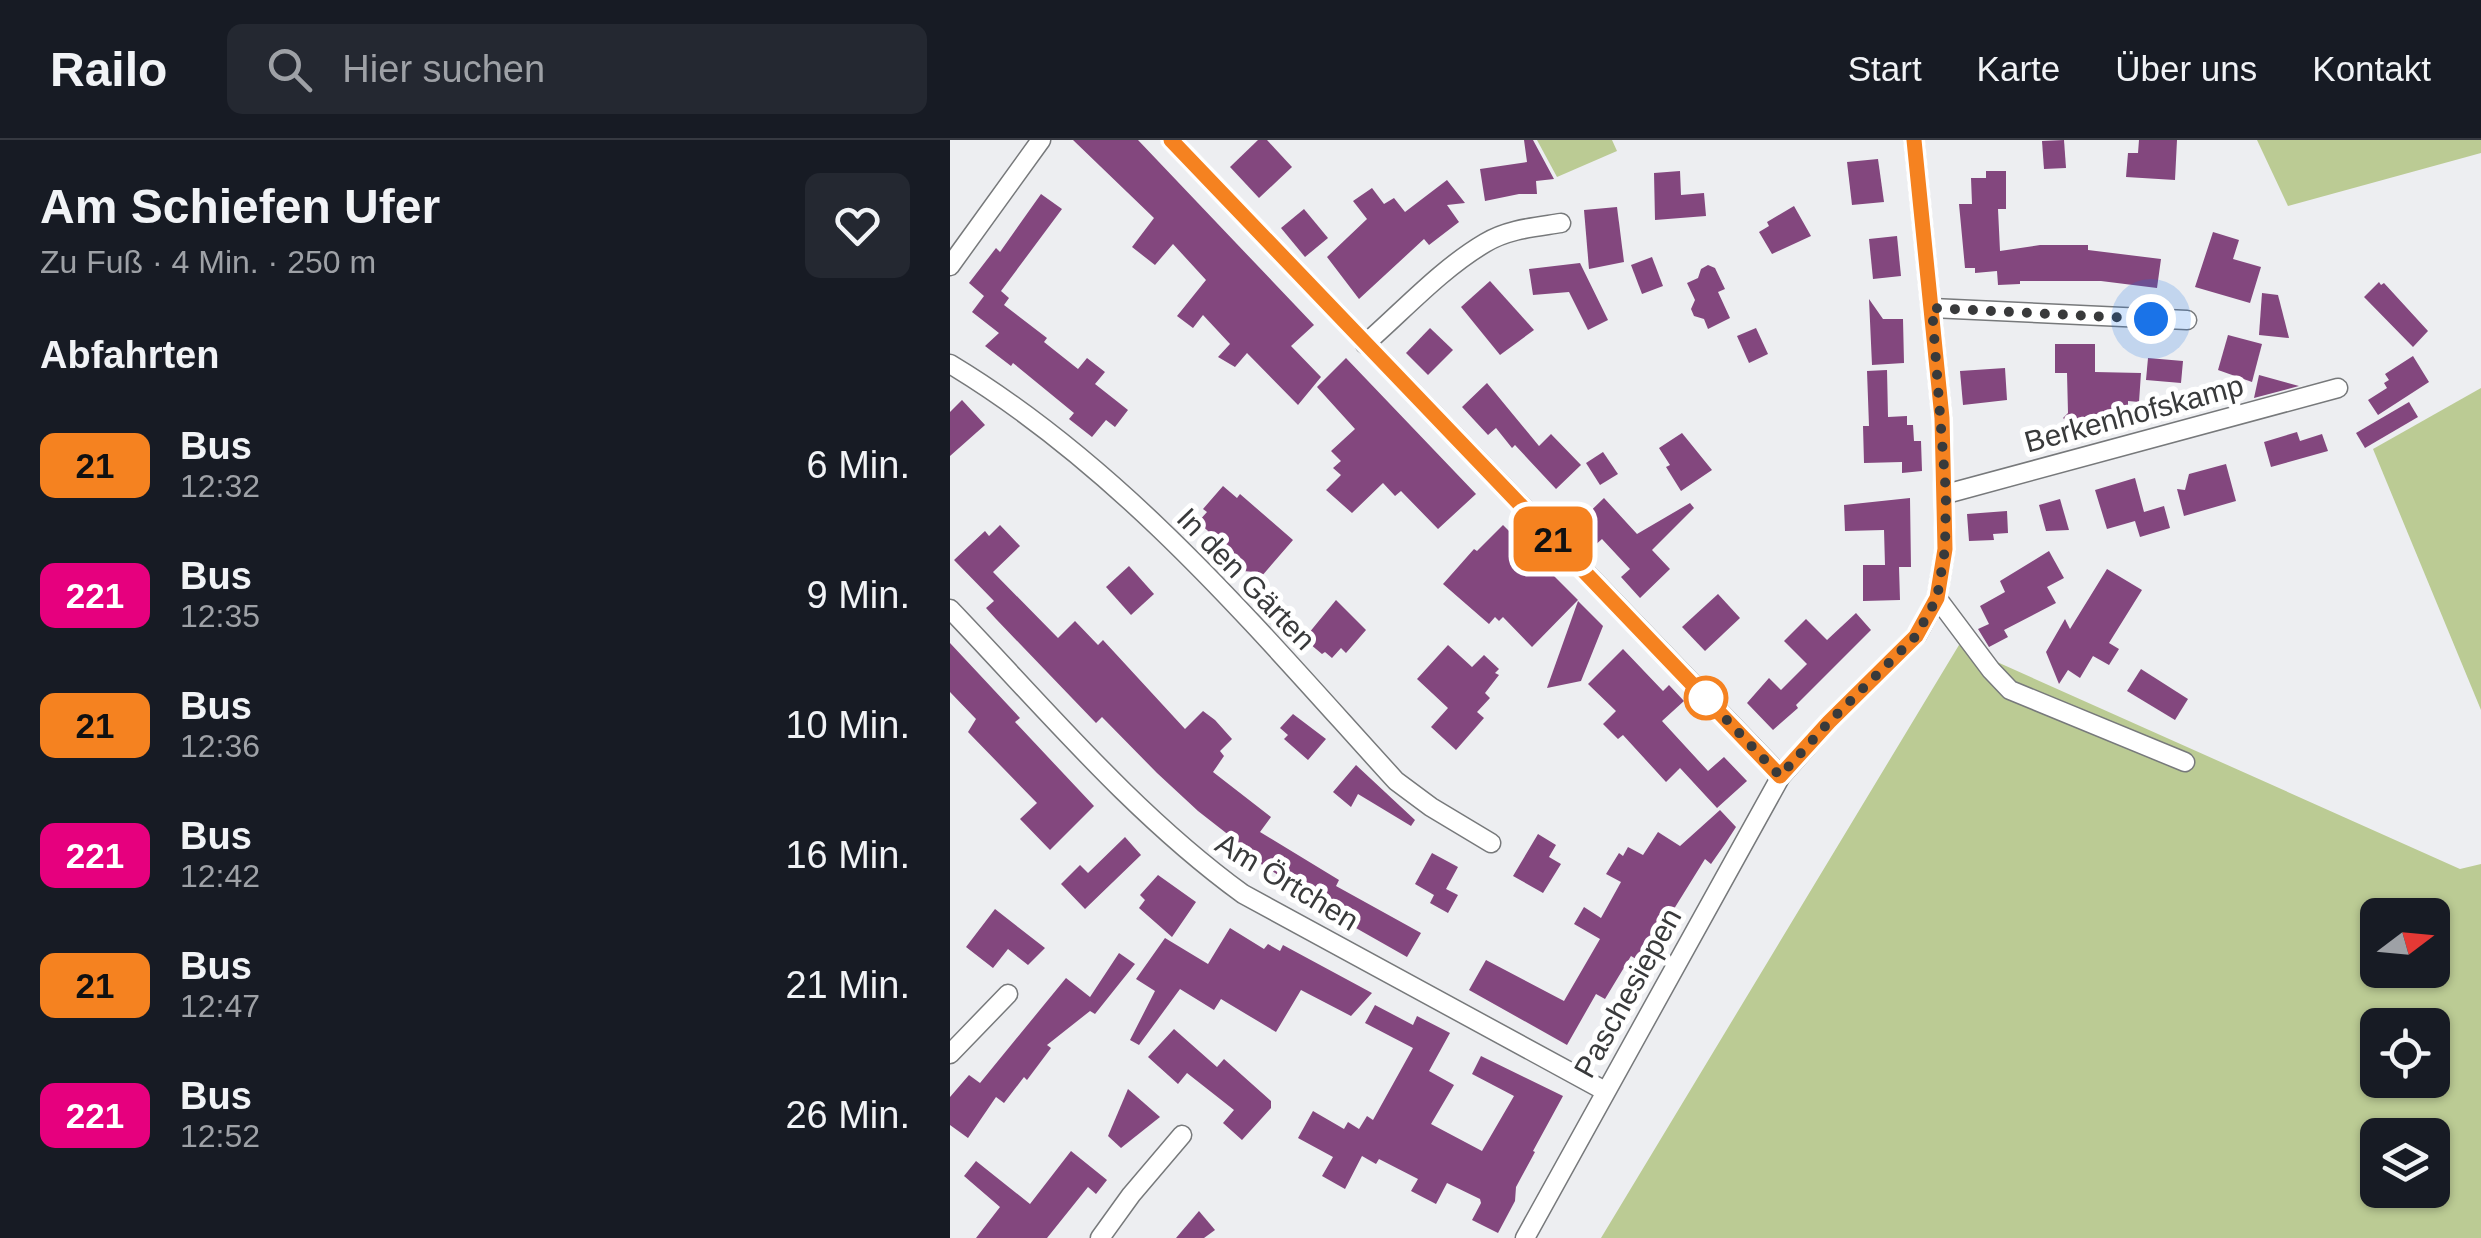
<!DOCTYPE html>
<html lang="de">
<head>
<meta charset="utf-8">
<style>
  :root { --surface:#171b24; --page:#242831; --text:#f1f3f6; --muted:#9ea1a6; --line:#363941 }
  body { margin:0; font-family:Arial,sans-serif; background:var(--page); color:var(--text); height:100vh; display:flex; flex-direction:column; font-size:38px; white-space:nowrap }
  * { box-sizing:border-box; margin:0 }
  p { font-size:32px; color:var(--muted) }
  .icon { flex:none; width:55px; height:55px; fill:none; stroke:currentColor; stroke-width:2; stroke-linecap:round; stroke-linejoin:round }
  .map { position:relative; flex:1; overflow:hidden }
  .panel { display:flex; flex-direction:column; background:var(--surface); width:950px }
  .panel>* { flex:none }
  .badge { padding:0 20px; border-radius:15px; font-size:35px; line-height:65px }
  .needle { width:65px; rotate:74deg }
  .buttons { position:absolute; left:1410px; top:758px; display:grid; gap:20px }
  .buttons a { display:grid; place-items:center; width:90px; height:90px; border-radius:15px; background:var(--surface); box-shadow:0 2px 8px #0004; font-size:50px }
  .you { position:absolute; width:50px; height:50px; margin:-25px; border:8px solid #fff; border-radius:50%; background:#1a73e8; box-shadow:0 0 0 15px #1a73e833 }
  .map>.badge { position:absolute; translate:-50% -50%; box-shadow:0 0 0 5px #fff }
  h2 { padding:0 40px; font-size:38px; line-height:90px }
  .round { display:grid; place-items:center; flex:none; width:105px; height:105px; border-radius:15px; background:var(--page) }
  .head { display:flex; align-items:center; justify-content:space-between; height:170px; padding:0 40px }
  h1 { font-size:48px; font-weight:600; line-height:75px }
  ul { padding:0; list-style:none }
  li { display:flex; align-items:center; gap:30px; height:130px; padding:0 40px }
  li div { flex:1 }
  li b { display:block; font-size:38px }
  li em { font-style:normal }
  li .badge { min-width:110px; font-weight:700; text-align:center }
  header { display:flex; align-items:center; gap:60px; box-sizing:border-box; height:140px; padding:0 50px; background:var(--surface); border-bottom:2px solid var(--line) }
  header strong { font-size:48px }
  nav { display:flex; gap:55px; margin-inline-start:auto; font-size:35px }
  .search { width:700px; height:90px; background:var(--page); display:flex; align-items:center; gap:25px; box-sizing:border-box; padding:0 35px; border-radius:15px; color:var(--muted); font-size:38px }
  main { display:flex; flex:1; min-height:0 }
  .map>svg:first-child { display:block }
  .green { fill:#bbcb94; fill-rule:evenodd }
  .building { fill:#83477e }
  .lines { fill:none; stroke-linecap:round; stroke-linejoin:round }
  .minor-casing { stroke:#77797b; stroke-width:21 }
  .minor { stroke:#fff; stroke-width:18 }
  .line-casing { stroke:#fff; stroke-width:22 }
  .line { stroke:#f58220; stroke-width:15 }
  .walk { stroke:#393a3b; stroke-width:10; stroke-dasharray:0 18 }
  .stop-dot { fill:#fff; stroke:#f58220; stroke-width:5 }
  .labels { text-anchor:middle; stroke-width:10; stroke-linejoin:round; paint-order:stroke }
  .street-label { font-size:30px; fill:#393a3b; stroke:#fff }
</style>
</head>
<body>
<header>
<strong>Railo</strong>
<div class="search"><svg class="icon" aria-label="search" viewBox="0 0 24 24"><circle cx="10" cy="10" r="6"/><path d="M15 15l6 6"/></svg>Hier suchen</div>
<nav><a>Start</a><a>Karte</a><a>Über uns</a><a>Kontakt</a></nav>
</header>
<main>
<section class="panel">
<div class="head"><div><h1>Am Schiefen Ufer</h1><p>Zu Fuß · 4 Min. · 250 m</p></div><a class="round"><svg class="icon" aria-label="heart" viewBox="0 0 24 24"><path d="M12 20l-8-8c-3-5 5-10 8-4 3-6 11-1 8 4z"/></svg></a></div>
<h2>Abfahrten</h2>
<ul>
<li><span class="badge" style="background:#f58220;color:#111">21</span><div><b>Bus</b><p>12:32</p></div><em>6 Min.</em></li>
<li><span class="badge" style="background:#e6007e;color:#fff">221</span><div><b>Bus</b><p>12:35</p></div><em>9 Min.</em></li>
<li><span class="badge" style="background:#f58220;color:#111">21</span><div><b>Bus</b><p>12:36</p></div><em>10 Min.</em></li>
<li><span class="badge" style="background:#e6007e;color:#fff">221</span><div><b>Bus</b><p>12:42</p></div><em>16 Min.</em></li>
<li><span class="badge" style="background:#f58220;color:#111">21</span><div><b>Bus</b><p>12:47</p></div><em>21 Min.</em></li>
<li><span class="badge" style="background:#e6007e;color:#fff">221</span><div><b>Bus</b><p>12:52</p></div><em>26 Min.</em></li>
</ul>
</section>
<div class="map">
<svg width="1531" height="1098" viewBox="0 0 1531 1098">
  <rect width="100%" height="100%" fill="#edeef1"/>
  <g class="green">
    <polygon points="587,0 662,0 667,11 607,37"/>
    <polygon points="1307,0 1531,0 1531,13 1338,66"/>
    <polygon points="1531,248 1531,570 1423,309"/>
    <path d="M 1009,505 L 1510,729 L 1531,724 L 1531,1098 L 651,1098 ZM 1428,775 L 1482,775 L 1482,830 L 1428,830 ZM 1428,885 L 1482,885 L 1482,940 L 1428,940 ZM 1428,995 L 1482,995 L 1482,1050 L 1428,1050 Z"/>
  </g>
  <g class="building">
    <polygon points="123,0 188,0 364,185 341,206 371,237 348,265 297,213 285,227 268,217 280,204 253,175 243,188 227,176 256,140 223,104 205,125 182,107 204,78"/>
    <polygon points="308,0 317,0 342,27 309,58 280,27"/>
    <polygon points="574,0 583,0 604,39 586,41 587,54 569,54 535,61 530,29 577,22"/>
    <polygon points="1114,0 1116,28 1094,29 1092,1"/>
    <polygon points="1189,0 1227,0 1225,40 1176,37 1178,13 1188,13"/>
    <polygon points="928,19 934,62 902,65 897,22"/>
    <polygon points="730,31 731,55 754,53 756,76 705,80 704,33"/>
    <polygon points="1036,31 1056,31 1056,69 1048,69 1050,111 1090,105 1138,105 1138,110 1211,119 1207,148 1151,141 1070,141 1070,144 1048,145 1047,131 1025,133 1025,128 1015,128 1009,64 1022,64 1021,38 1036,38"/>
    <polygon points="497,40 515,63 497,65 509,82 479,105 474,99 409,159 377,117 417,79 403,61 422,48 434,64 444,58 455,72"/>
    <polygon points="91,54 112,69 51,151 59,158 54,165 97,198 94,202 128,229 137,218 155,232 145,244 178,270 165,287 156,280 142,297 119,279 124,273 63,223 61,226 35,206 49,193 22,172 34,156 19,143 46,108 50,112"/>
    <polygon points="844,66 861,96 822,114 809,92 819,86 817,82"/>
    <polygon points="667,67 674,122 639,129 634,70"/>
    <polygon points="354,69 378,98 355,117 331,88"/>
    <polygon points="1263,92 1289,100 1283,119 1311,127 1300,163 1245,147"/>
    <polygon points="947,96 951,136 923,139 919,99"/>
    <polygon points="702,117 713,146 692,154 681,125"/>
    <polygon points="630,123 658,180 638,190 619,152 583,155 579,129"/>
    <polygon points="758,125 765,128 775,149 768,152 780,178 758,189 754,179 744,176 741,169 745,160 737,143 748,138 751,129"/>
    <polygon points="540,141 584,190 550,215 511,167"/>
    <polygon points="1429,142 1431,145 1434,143 1478,191 1463,207 1414,157"/>
    <polygon points="1312,153 1328,155 1339,198 1309,195"/>
    <polygon points="919,159 933,179 953,179 954,223 922,225"/>
    <polygon points="480,188 503,210 478,235 456,213"/>
    <polygon points="806,188 818,214 799,223 787,196"/>
    <polygon points="1278,195 1312,204 1302,242 1268,230"/>
    <polygon points="1105,204 1145,204 1145,232 1191,233 1189,262 1178,261 1178,268 1167,267 1167,281 1150,281 1150,298 1118,298 1118,282 1113,278 1118,273 1117,233 1105,233"/>
    <polygon points="1463,216 1479,242 1428,275 1418,260 1437,248 1434,243 1439,240 1435,234"/>
    <polygon points="396,218 526,354 488,389 451,351 445,356 433,343 402,373 376,350 391,335 383,328 391,321 381,311 405,289 367,247"/>
    <polygon points="1198,218 1233,221 1231,243 1196,240"/>
    <polygon points="1055,228 1057,260 1013,265 1010,231"/>
    <polygon points="937,230 938,277 957,276 957,285 963,285 964,301 971,301 972,331 952,333 952,322 914,323 913,286 919,286 917,231"/>
    <polygon points="1309,235 1349,246 1304,258"/>
    <polygon points="537,243 589,306 601,294 631,325 606,349 565,305 562,308 546,288 538,295 512,267"/>
    <polygon points="12,260 35,285 0,316 0,272"/>
    <polygon points="1459,262 1468,277 1415,308 1406,293"/>
    <polygon points="1347,292 1350,301 1372,294 1378,311 1321,327 1314,302"/>
    <polygon points="732,293 762,330 731,351 716,327 720,325 709,308"/>
    <polygon points="653,312 668,334 650,345 636,323"/>
    <polygon points="1276,324 1286,361 1234,376 1227,349 1235,350 1239,334"/>
    <polygon points="1185,338 1194,372 1214,366 1220,388 1190,397 1185,381 1157,389 1145,350"/>
    <polygon points="273,346 287,358 290,354 343,400 311,437 305,432 281,430 280,420 272,413 277,408 248,382 257,372 253,369"/>
    <polygon points="654,358 687,394 740,363 744,368 702,410 720,429 690,458 671,437 680,429 652,399 643,407 624,387"/>
    <polygon points="960,358 961,427 949,427 950,460 913,461 913,425 935,425 934,390 895,391 894,365"/>
    <polygon points="1110,359 1119,390 1096,391 1089,365"/>
    <polygon points="1057,371 1058,393 1043,394 1044,400 1019,401 1017,374"/>
    <polygon points="50,385 70,406 43,432 108,498 125,481 148,505 153,500 235,589 253,571 265,580 282,599 270,611 274,616 263,632 321,677 310,692 389,740 386,746 471,793 457,817 353,758 356,753 311,724 312,721 248,671 207,633 152,577 146,583 46,479 36,468 44,461 4,420 35,391 39,396"/>
    <polygon points="553,385 628,460 582,507 553,477 549,481 545,477 539,484 493,444 524,409 527,411"/>
    <polygon points="1099,411 1114,438 1097,447 1106,463 1054,490 1058,497 1039,507 1028,489 1039,484 1030,466 1055,452 1050,441"/>
    <polygon points="179,426 204,454 181,475 156,447"/>
    <polygon points="1157,429 1192,450 1159,503 1169,509 1159,525 1143,516 1130,538 1118,530 1109,544 1096,512 1115,479 1120,489"/>
    <polygon points="768,454 790,478 755,511 732,487"/>
    <polygon points="386,460 416,490 396,513 391,508 382,518 375,512 372,514 354,499"/>
    <polygon points="628,461 653,486 631,541 597,548"/>
    <polygon points="906,473 921,490 846,565 848,568 823,590 797,563 819,538 831,550 857,524 834,501 856,479 877,500"/>
    <polygon points="0,503 70,578 65,582 144,666 100,710 70,679 87,663 18,592 26,579 0,552"/>
    <polygon points="498,505 522,527 534,515 549,529 545,533 549,535 535,553 540,558 527,572 534,578 506,610 481,587 498,568 467,539"/>
    <polygon points="673,509 713,551 719,545 734,561 712,581 758,631 774,617 797,641 767,668 730,628 716,642 673,595 668,599 653,584 666,571 638,544"/>
    <polygon points="1191,529 1238,559 1225,580 1177,551"/>
    <polygon points="343,574 376,599 358,620 334,599 338,595 330,588"/>
    <polygon points="406,625 465,680 461,686 408,654 401,667 383,652"/>
    <polygon points="770,670 786,687 775,704 761,724 755,719 691,822 681,816 655,859 646,854 617,905 519,850 536,820 614,861 650,799 624,784 634,767 651,778 671,742 656,734 669,713 673,716 678,707 693,715 708,692 730,706"/>
    <polygon points="588,694 606,705 599,717 611,724 593,753 563,736"/>
    <polygon points="175,697 191,715 135,769 111,744 130,725 138,733"/>
    <polygon points="482,713 508,727 496,749 508,755 498,773 480,763 484,755 465,744"/>
    <polygon points="208,735 246,762 222,797 189,768 195,760 190,755"/>
    <polygon points="45,769 95,808 78,825 58,809 43,828 16,807"/>
    <polygon points="280,788 314,809 318,804 330,811 333,805 422,853 401,876 351,850 326,892 271,859 264,870 230,849 189,905 180,900 205,851 186,839 215,798 258,824"/>
    <polygon points="169,813 185,824 145,874 140,871 97,905 101,908 77,940 74,937 54,963 46,957 18,998 0,985 0,957 19,935 30,943 116,838 140,857"/>
    <polygon points="425,865 463,885 467,876 500,893 479,931 504,945 481,984 532,1011 564,956 522,934 531,916 613,956 583,1011 585,1012 566,1047 565,1061 548,1093 522,1080 531,1063 530,1059 497,1043 486,1064 461,1051 468,1039 429,1019 426,1024 412,1016 395,1049 372,1036 383,1017 348,998 363,971 394,989 398,982 409,989 417,976 423,980 463,908 415,883"/>
    <polygon points="224,889 267,927 274,919 321,961 321,968 292,1000 273,983 284,970 237,933 228,944 198,917"/>
    <polygon points="178,949 210,977 171,1008 158,996"/>
    <polygon points="121,1011 157,1040 146,1054 138,1047 97,1098 26,1098 50,1067 14,1036 26,1021 80,1064"/>
    <polygon points="249,1071 265,1090 254,1098 226,1098"/>
  </g>
  <g class="lines">
    <g class="minor-casing">
      <g id="minor">
        <polyline points="221,0 831,636"/>
        <polyline points="0,126 91,0"/>
        <polyline points="982,168 1237,180"/>
        <path d="M 415,204 C 454,170 491,129 535,103 C 558,89 586,87 611,83"/>
        <path d="M 0,224 C 176,330 309,491 446,641 L 481,667 L 541,703"/>
        <polyline points="996,354 1388,248"/>
        <polyline points="987,458 1041,530 1060,550 1235,622"/>
        <path d="M 0,469 C 94,567 183,674 293,754 L 655,951"/>
        <polyline points="0,914 58,854"/>
        <polyline points="150,1098 181,1055 232,995"/>
        <polyline points="575,1098 831,636 879,582 967,495 987,458 995,409 992,278 964,0"/>
      </g>
    </g>
    <use href="#minor" class="minor"/>
  </g>
  <g class="lines">
    <g class="line-casing">
      <polyline id="line" points="221,0 830,636 879,582 966,496 987,458 995,409 992,278 964,0"/>
    </g>
    <use href="#line" class="line"/>
    <polyline class="walk" points="756,558 754,556 830,636 879,582 966,496 987,458 995,409 996,354 982,168 1201,179"/>
  </g>
  <circle class="stop-dot" cx="756" cy="558" r="20"/>
  <g class="labels">
    <g class="street-label">
      <text transform="translate(1184 274) rotate(-15)" y="10">Berkenhofskamp</text>
      <text transform="translate(296 439) rotate(46)" y="10">In den Gärten</text>
      <text transform="translate(337 742) rotate(31)" y="10">Am Örtchen</text>
      <text transform="translate(678 853) rotate(-61)" y="10">Paschesiepen</text>
    </g>
  </g>
</svg>
<div class="buttons">
<a><svg class="needle" viewBox="-14 -14 28 28"><path d="M0-13l5 13h-10z" fill="#e53935"/><path d="M0 13l5-13h-10z" fill="#9ea1a6"/></svg></a>
<a><svg class="icon" aria-label="locate" viewBox="0 0 24 24"><circle cx="12" cy="12" r="6"/><path d="M12 2v4M12 18v4M2 12h4M18 12h4"/></svg></a>
<a><svg class="icon" aria-label="layers" viewBox="0 0 24 24"><path d="M12 4l9 5-9 5-9-5zM3 14l9 5 9-5"/></svg></a>
</div>
<div class="you" style="left:1201px;top:179px"></div>
<b class="badge" style="left:603px;top:399px;background:#f58220;color:#111">21</b>
</div>
</main>
</body>
</html>
